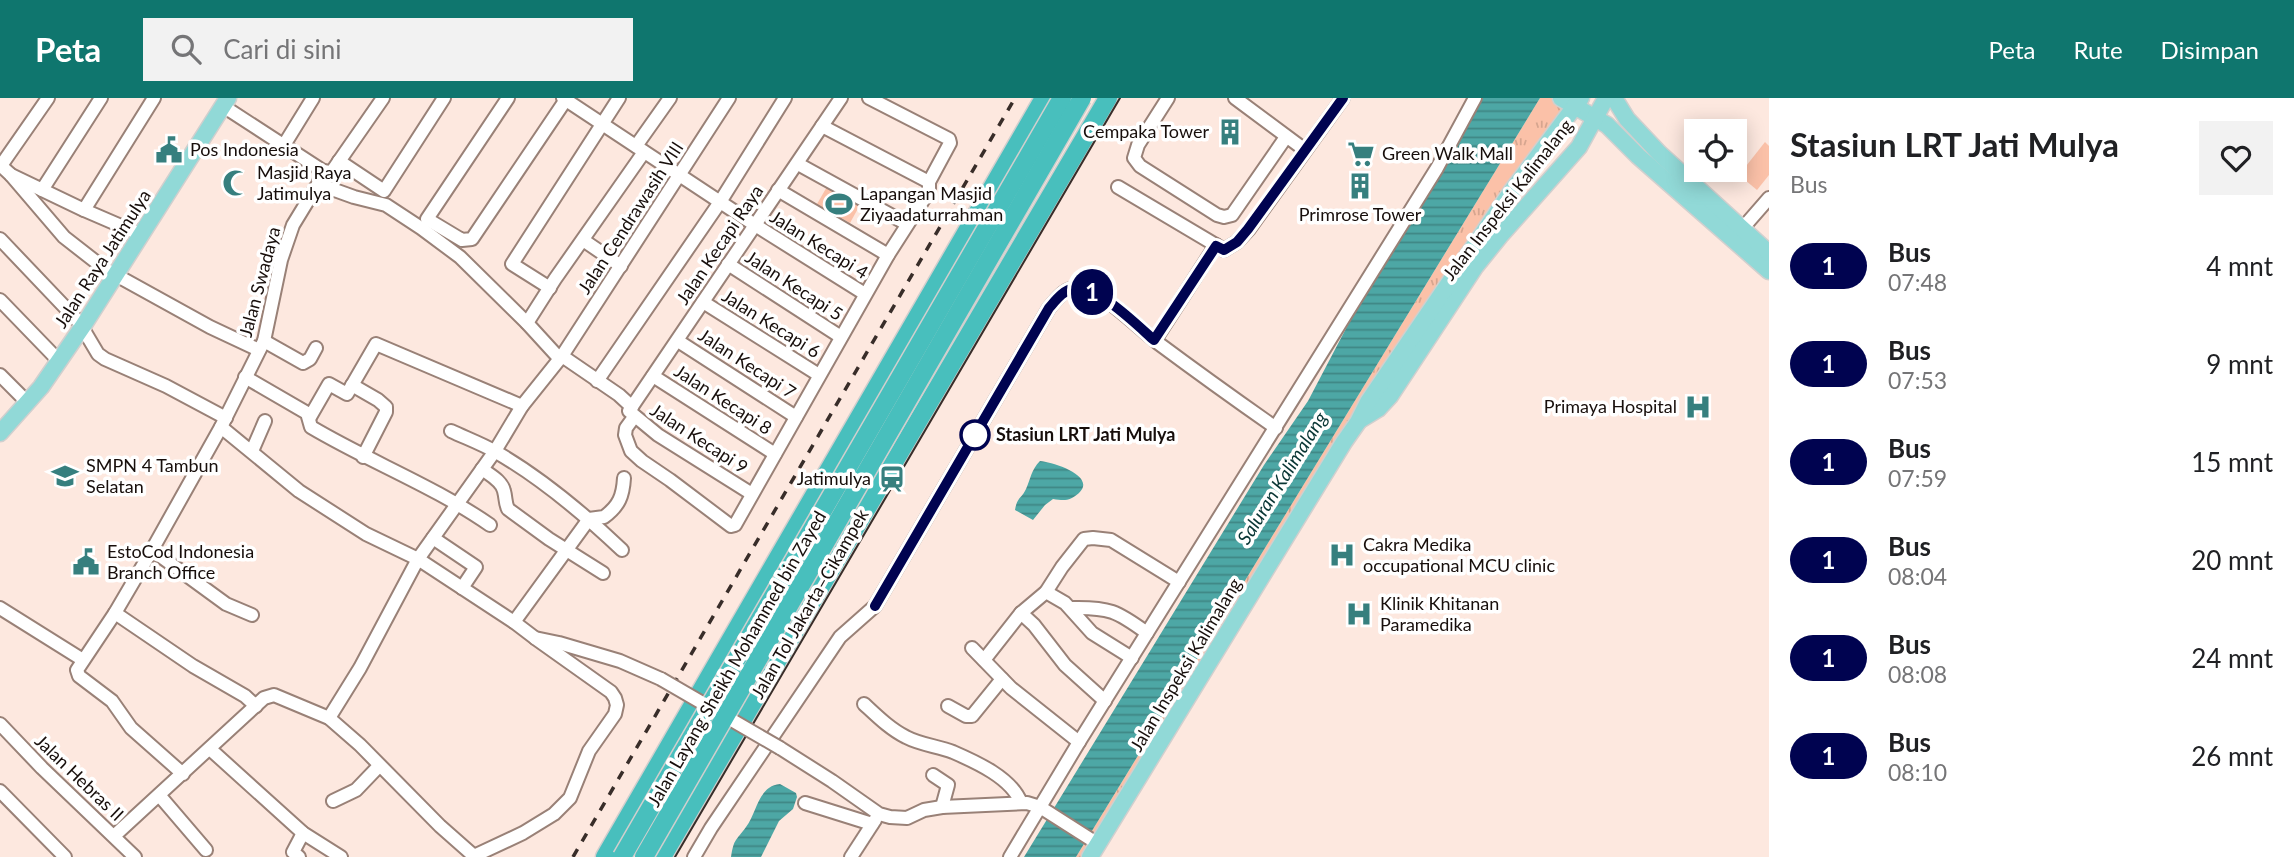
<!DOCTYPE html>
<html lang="id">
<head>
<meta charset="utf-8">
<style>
  :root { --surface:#fff; --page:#f2f2f2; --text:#202124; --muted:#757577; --accent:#0f766e }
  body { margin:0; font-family:Lato,sans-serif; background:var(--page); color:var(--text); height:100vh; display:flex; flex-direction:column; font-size:26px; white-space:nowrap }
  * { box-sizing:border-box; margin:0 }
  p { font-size:23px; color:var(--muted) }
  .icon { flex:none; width:38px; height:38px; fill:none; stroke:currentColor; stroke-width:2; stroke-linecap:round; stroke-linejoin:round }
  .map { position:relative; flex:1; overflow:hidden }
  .sheet { display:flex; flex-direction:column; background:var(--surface); width:525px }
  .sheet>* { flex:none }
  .badge { padding:0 14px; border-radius:23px; font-size:24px; line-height:46px }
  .fabs { position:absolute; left:1684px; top:21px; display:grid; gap:14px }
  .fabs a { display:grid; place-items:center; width:63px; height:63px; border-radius:0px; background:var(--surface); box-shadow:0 4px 18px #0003; font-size:35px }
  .map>.badge { position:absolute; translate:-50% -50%; box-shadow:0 0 0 4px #fff }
  .round { display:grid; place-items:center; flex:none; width:74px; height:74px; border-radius:0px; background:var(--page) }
  .head { display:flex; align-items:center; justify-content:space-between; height:119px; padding:0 21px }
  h1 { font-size:33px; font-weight:700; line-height:52px }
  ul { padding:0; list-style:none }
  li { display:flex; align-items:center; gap:21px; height:98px; padding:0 21px }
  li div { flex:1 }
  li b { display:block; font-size:26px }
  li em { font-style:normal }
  li .badge { min-width:77px; font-weight:700; text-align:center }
  header { display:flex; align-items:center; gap:42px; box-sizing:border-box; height:98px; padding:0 35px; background:var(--accent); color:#fff }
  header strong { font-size:33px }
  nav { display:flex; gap:38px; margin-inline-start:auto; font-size:24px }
  .search { width:490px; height:63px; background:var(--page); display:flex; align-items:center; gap:18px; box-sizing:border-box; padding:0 24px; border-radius:0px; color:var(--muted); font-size:26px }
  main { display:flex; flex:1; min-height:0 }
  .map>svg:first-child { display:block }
  .grass { fill:url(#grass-tufts) }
  .pitch { fill:#fbc1a8 }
  .water { fill:url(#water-rules) }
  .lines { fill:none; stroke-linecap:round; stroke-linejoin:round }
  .minor-casing { stroke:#998177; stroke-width:16 }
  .major-casing { stroke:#d1cfce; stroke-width:19 }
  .highway-casing { stroke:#d1cfce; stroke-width:21 }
  .minor { stroke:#fff; stroke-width:12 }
  .major { stroke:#91d9d7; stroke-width:16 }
  .highway { stroke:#48bfbd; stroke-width:18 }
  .tram { stroke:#382d29; stroke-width:2 }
  .rail { stroke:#382d29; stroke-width:3.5; stroke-dasharray:9 9; stroke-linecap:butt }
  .minor-bridge-casing { stroke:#998177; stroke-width:16; stroke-linecap:butt }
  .highway-bridge-casing { stroke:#d1cfce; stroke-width:21; stroke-linecap:butt }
  .minor-bridge { stroke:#fff; stroke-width:12 }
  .highway-bridge { stroke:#48bfbd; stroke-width:18 }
  .line-casing { stroke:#fff; stroke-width:16 }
  .line { stroke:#000350; stroke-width:10 }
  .stop-dot { fill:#fff; stroke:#000350; stroke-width:3.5 }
  .labels { text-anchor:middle; stroke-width:7; stroke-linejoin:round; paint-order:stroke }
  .poi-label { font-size:18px; fill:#170e0b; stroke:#fff; text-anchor:start }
  .street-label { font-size:18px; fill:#170e0b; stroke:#fff }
  .stop-label { font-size:18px; font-weight:bold; fill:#170e0b; stroke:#fff; text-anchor:start }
  .water-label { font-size:19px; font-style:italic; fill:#083534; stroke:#fff }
</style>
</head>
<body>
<header>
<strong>Peta</strong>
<div class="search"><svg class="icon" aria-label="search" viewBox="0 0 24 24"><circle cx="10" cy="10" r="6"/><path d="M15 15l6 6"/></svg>Cari di sini</div>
<nav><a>Peta</a><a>Rute</a><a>Disimpan</a></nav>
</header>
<main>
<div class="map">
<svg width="1769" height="759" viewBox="0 0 1769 759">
  <defs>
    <pattern id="grass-tufts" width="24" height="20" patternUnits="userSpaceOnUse" patternTransform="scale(1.75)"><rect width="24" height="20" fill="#fbc1a8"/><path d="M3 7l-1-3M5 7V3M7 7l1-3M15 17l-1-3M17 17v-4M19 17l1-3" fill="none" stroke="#d6a58f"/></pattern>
    <pattern id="water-rules" width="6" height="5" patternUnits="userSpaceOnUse" patternTransform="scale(1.75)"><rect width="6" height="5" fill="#4da7a5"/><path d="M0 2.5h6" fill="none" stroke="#3f8685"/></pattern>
  </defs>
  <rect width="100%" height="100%" fill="#fde8df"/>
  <polygon class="grass" points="1540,0 1581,0 1439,199 1090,759 1076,759"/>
  <g class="pitch">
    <polygon points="1765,44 1769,48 1769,77 1757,92 1739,77"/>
    <polygon points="828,87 861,105 850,125 817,106"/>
  </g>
  <g class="water">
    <polygon points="1483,0 1540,0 1076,759 1024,759 1264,367 1308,303 1352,219"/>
    <path d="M 1040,363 C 1053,364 1097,378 1079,395 C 1070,403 1065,403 1053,401 L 1045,407 L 1033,422 L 1015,412 C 1017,399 1022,400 1026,391 C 1031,380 1031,372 1040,363 Z"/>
    <path d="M 780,686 L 796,695 L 797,699 L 793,711 L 779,723 L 761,759 L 731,759 C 734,740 736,743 746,729 C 757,715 758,688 780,686 Z"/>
  </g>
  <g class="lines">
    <g class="minor-casing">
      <g id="minor">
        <polyline points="508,0 427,121 462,142 472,141 567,0"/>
        <polyline points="563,0 755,127 865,196"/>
        <polyline points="1168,0 1138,47 1134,60 1140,68 1217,117 1224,119 1232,117 1286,39"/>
        <polyline points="1235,0 1305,52"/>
        <polyline points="223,8 323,73"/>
        <polyline points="822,28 929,84"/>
        <polyline points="284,47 313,0"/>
        <polyline points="636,48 670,0"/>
        <polyline points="339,63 384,93 444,0"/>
        <polyline points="798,66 907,126"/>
        <polyline points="0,67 11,77 84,112 142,137"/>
        <polyline points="0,69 48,0"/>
        <polyline points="323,73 330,74 333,72 383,0"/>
        <polyline points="11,77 64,139 105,171 210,229 259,252"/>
        <polyline points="318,86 354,99 386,107 421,130 460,159 527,225 559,260"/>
        <polyline points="1118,89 1224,152 1237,144 1249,131 1343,0"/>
        <polyline points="42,92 101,0"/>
        <polyline points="778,92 888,157"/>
        <polyline points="84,112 154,0"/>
        <polyline points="1742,131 1769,100"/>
        <polyline points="0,141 79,224 98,256 105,261 166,288 226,320"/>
        <polyline points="583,142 621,168"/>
        <polyline points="728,166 841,239"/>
        <polyline points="550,190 512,166 619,0"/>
        <polyline points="0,202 59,263"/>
        <polyline points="703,204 819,277"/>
        <polyline points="527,225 555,181 644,54"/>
        <polyline points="1155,242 1216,147"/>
        <polyline points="264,243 303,265 310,261 316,250"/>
        <polyline points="678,243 796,319"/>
        <polyline points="562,258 619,297 632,309"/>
        <polyline points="0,277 28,305"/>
        <polyline points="653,278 775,356"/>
        <path d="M 245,279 L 307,315 L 311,329 C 370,364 434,388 490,427"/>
        <polyline points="597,283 720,104 785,0"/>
        <polyline points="352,287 378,302 386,309 386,314 363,359"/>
        <polyline points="310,319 329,286 347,296 376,246 522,308"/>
        <polyline points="634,319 626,330 625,337 631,353 642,363 670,382 731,428 735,427 888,157 929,93 929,84 950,45 949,41 869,0"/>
        <polyline points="221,329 299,393 366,436 418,461 514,524 535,540 559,545 620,563 661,581"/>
        <path d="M 451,333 C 466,340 482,346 496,354 C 543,381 583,415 622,452"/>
        <polyline points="252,353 265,323"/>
        <path d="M 482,371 C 490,377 502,383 504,393 C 506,400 505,405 508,411 L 549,441 L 603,475"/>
        <polyline points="752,396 658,337 629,313 841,0"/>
        <polyline points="433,440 476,469 462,490"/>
        <polyline points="152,452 226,506 252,517"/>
        <polyline points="1046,494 1065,505 1092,535 1132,560"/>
        <polyline points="0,510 83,562"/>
        <path d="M 1071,510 C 1109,509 1117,513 1147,535"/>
        <polyline points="115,515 193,568 245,598 256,608"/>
        <polyline points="1021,515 1034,527 1065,567 1105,603"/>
        <path d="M 514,524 L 589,421 L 604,419 C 619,408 623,398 624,380"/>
        <polyline points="972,550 1011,590 1079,644"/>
        <polyline points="984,562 1021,515 1046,494 1062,469 1084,441 1093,440 1111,442 1179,484"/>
        <path d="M 864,606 C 877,618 890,631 906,639 C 921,647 938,648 953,654 C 976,664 1012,680 1021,705"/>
        <polyline points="948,608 966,618 972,618 1002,581"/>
        <polyline points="329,620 360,570 418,461 495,353 522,308 562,258 729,0"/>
        <polyline points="0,626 42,670 135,759"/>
        <polyline points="780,650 832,683 879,716 890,719 907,720 924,712 942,709 1027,705 1040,709 1098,746"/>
        <polyline points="210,651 303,735 341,759"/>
        <polyline points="183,676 131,630 112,603 79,578 77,572 115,515 152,452 221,329 264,243 281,162 293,127 318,86 323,73"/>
        <polyline points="933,677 948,687 942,709"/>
        <polyline points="0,693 65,759"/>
        <polyline points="159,697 206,752"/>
        <polyline points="333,703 356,692 379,668"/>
        <polyline points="805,705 872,726"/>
        <polyline points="114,738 264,600 274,597 329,620 360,647 440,728 474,758 523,735 554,716 570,700 589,653 615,616 617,607 615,600 611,594 535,540"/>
        <polyline points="299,759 293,754 303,735"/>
        <path d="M 694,759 L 711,730 L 840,539 L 875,508 L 1049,210 C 1057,201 1065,189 1078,190 C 1103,192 1138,230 1158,245 C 1197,274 1236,302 1276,330"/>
        <polyline points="851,759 875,722"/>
        <polyline points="1010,759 1079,644 1437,70 1475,0"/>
      </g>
    </g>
    <g class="major-casing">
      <g id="major">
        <polyline points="1561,0 1607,27 1638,58 1769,173"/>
        <polyline points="1614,0 1627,21 1659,55 1769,155"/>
        <polyline points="1360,322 1378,311 1390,298 1475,169 1500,138 1579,49 1606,0"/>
        <polyline points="0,335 41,289 83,228 228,0"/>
        <polyline points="1090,759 1344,344 1358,324 1368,304 1511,94 1581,0"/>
      </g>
    </g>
    <g class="highway-casing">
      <g id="highway">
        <polyline points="605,759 1044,0"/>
        <polyline points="662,759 1108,0"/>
      </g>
    </g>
    <use href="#minor" class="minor"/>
    <use href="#major" class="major"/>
    <use href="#highway" class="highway"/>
    <polyline class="tram" points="675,759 1120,0"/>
    <polyline class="rail" points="573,759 1015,0"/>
    <g class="minor-bridge-casing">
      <polyline id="minor-bridge" points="661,581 780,650"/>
    </g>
    <g class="highway-bridge-casing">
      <g id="highway-bridge">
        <polyline points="622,759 1062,0"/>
        <polyline points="644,759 1082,0"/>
      </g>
    </g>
    <use href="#minor-bridge" class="minor-bridge"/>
    <use href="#highway-bridge" class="highway-bridge"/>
  </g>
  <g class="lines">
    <g class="line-casing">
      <path id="line" d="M 875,508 L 1049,210 C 1056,202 1063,192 1075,190 C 1097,187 1138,228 1154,242 L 1216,148 L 1224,152 L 1237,144 L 1248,131 L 1343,0"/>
    </g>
    <use href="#line" class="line"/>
  </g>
  <defs>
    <g id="building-bare" transform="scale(2.1)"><path d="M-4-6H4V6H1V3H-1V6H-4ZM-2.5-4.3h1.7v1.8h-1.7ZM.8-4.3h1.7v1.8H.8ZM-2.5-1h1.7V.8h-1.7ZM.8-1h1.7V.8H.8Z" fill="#367f7e" stroke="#fff" stroke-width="2.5" paint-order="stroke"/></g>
    <g id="civic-bare" transform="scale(2.1)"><path d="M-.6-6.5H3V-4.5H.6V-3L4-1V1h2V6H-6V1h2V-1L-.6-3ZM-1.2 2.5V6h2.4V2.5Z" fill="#367f7e" stroke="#fff" stroke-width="2.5" paint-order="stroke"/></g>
    <g id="supermarket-bare" transform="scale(2.1)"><path d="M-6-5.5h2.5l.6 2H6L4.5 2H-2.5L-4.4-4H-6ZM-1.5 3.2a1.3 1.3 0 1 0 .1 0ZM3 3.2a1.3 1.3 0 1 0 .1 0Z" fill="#367f7e" stroke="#fff" stroke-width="2.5" paint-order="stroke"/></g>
    <g id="mosque-bare" transform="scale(2.1)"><path d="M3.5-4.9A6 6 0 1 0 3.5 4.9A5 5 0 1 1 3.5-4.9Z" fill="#367f7e" stroke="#fff" stroke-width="2.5" paint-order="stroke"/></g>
    <g id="stadium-bare" transform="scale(2.1)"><path d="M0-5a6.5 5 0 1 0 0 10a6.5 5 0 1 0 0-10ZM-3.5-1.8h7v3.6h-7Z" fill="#367f7e" stroke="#fff" stroke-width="2.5" paint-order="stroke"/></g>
    <g id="hospital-bare" transform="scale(2.1)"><path d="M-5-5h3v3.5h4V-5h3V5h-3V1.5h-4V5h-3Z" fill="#367f7e" stroke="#fff" stroke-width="2.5" paint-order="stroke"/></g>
    <g id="school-bare" transform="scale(2.1)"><path d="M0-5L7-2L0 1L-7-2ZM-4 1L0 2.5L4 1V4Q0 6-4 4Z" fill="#367f7e" stroke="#fff" stroke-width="2.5" paint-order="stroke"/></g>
    <g id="station-bare" transform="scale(2.1)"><path d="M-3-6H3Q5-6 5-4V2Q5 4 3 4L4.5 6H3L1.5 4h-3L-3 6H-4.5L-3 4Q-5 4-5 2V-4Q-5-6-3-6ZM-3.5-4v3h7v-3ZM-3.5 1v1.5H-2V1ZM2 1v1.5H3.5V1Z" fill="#367f7e" stroke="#fff" stroke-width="2.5" paint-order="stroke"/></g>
  </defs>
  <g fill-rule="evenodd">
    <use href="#building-bare" x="1230" y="34"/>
    <use href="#civic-bare" x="169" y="52"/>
    <use href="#supermarket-bare" x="1361" y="56"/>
    <use href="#mosque-bare" x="236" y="85"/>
    <use href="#building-bare" x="1360" y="88"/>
    <use href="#stadium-bare" x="839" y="106"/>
    <use href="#hospital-bare" x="1698" y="309"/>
    <use href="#school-bare" x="65" y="378"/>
    <use href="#station-bare" x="892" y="381"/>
    <use href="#hospital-bare" x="1342" y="457"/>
    <use href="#civic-bare" x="86" y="464"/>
    <use href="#hospital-bare" x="1359" y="516"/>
  </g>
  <circle class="stop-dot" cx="975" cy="337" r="14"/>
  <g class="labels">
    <g class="poi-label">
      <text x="1209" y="40" text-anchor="end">Cempaka Tower</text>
      <text x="190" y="58">Pos Indonesia</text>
      <text x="1382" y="62">Green Walk Mall</text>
      <text x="257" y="81">Masjid Raya<tspan x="257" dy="21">Jatimulya</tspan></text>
      <text x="860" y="102">Lapangan Masjid<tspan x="860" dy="21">Ziyaadaturrahman</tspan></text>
      <text x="1360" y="123" text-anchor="middle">Primrose Tower</text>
      <text x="1677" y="315" text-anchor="end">Primaya Hospital</text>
      <text x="86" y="374">SMPN 4 Tambun<tspan x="86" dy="21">Selatan</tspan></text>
      <text x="871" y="387" text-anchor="end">Jatimulya</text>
      <text x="1363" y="453">Cakra Medika<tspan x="1363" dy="21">occupational MCU clinic</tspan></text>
      <text x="107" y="460">EstoCod Indonesia<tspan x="107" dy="21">Branch Office</tspan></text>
      <text x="1380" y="512">Klinik Khitanan<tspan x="1380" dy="21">Paramedika</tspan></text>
    </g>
    <g class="street-label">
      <text transform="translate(1508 102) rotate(-52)" y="6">Jalan Inspeksi Kalimalang</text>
      <text transform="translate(631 120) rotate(-57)" y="6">Jalan Cendrawasih VIII</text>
      <text transform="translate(720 147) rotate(-56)" y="6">Jalan Kecapi Raya</text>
      <text transform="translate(819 147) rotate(32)" y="6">Jalan Kecapi 4</text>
      <text transform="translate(103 161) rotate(-57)" y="6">Jalan Raya Jatimulya</text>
      <text transform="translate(260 184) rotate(-75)" y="6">Jalan Swadaya</text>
      <text transform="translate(794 188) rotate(33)" y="6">Jalan Kecapi 5</text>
      <text transform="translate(771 226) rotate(32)" y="6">Jalan Kecapi 6</text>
      <text transform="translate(747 266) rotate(33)" y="6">Jalan Kecapi 7</text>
      <text transform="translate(723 302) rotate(33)" y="6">Jalan Kecapi 8</text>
      <text transform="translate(699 341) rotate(33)" y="6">Jalan Kecapi 9</text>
      <text transform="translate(810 506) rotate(-60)" y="6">Jalan Tol Jakarta–Cikampek</text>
      <text transform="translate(737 561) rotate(-60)" y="6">Jalan Layang Sheikh Mohammed bin Zayed</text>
      <text transform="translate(1186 567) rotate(-59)" y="6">Jalan Inspeksi Kalimalang</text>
      <text transform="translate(79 680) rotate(44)" y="6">Jalan Hebras II</text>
    </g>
    <g class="stop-label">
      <text x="996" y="343">Stasiun LRT Jati Mulya</text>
    </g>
    <g class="water-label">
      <text transform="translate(1282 380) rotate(-58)" y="7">Saluran Kalimalang</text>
    </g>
  </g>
</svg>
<div class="fabs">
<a><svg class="icon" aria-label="locate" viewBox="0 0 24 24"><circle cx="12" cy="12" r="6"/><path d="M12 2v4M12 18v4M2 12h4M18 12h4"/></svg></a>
</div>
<b class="badge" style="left:1092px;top:194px;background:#000350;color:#fff">1</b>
</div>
<section class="sheet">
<div class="head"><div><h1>Stasiun LRT Jati Mulya</h1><p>Bus</p></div><a class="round"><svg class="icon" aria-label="heart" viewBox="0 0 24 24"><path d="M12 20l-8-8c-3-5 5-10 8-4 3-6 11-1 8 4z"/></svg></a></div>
<ul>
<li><span class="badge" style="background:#000350;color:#fff">1</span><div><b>Bus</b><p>07:48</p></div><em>4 mnt</em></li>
<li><span class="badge" style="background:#000350;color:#fff">1</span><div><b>Bus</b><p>07:53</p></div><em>9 mnt</em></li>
<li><span class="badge" style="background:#000350;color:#fff">1</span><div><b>Bus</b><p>07:59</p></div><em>15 mnt</em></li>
<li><span class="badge" style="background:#000350;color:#fff">1</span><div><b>Bus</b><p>08:04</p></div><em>20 mnt</em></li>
<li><span class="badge" style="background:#000350;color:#fff">1</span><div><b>Bus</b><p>08:08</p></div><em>24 mnt</em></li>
<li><span class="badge" style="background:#000350;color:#fff">1</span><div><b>Bus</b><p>08:10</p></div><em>26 mnt</em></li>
</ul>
</section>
</main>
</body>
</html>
